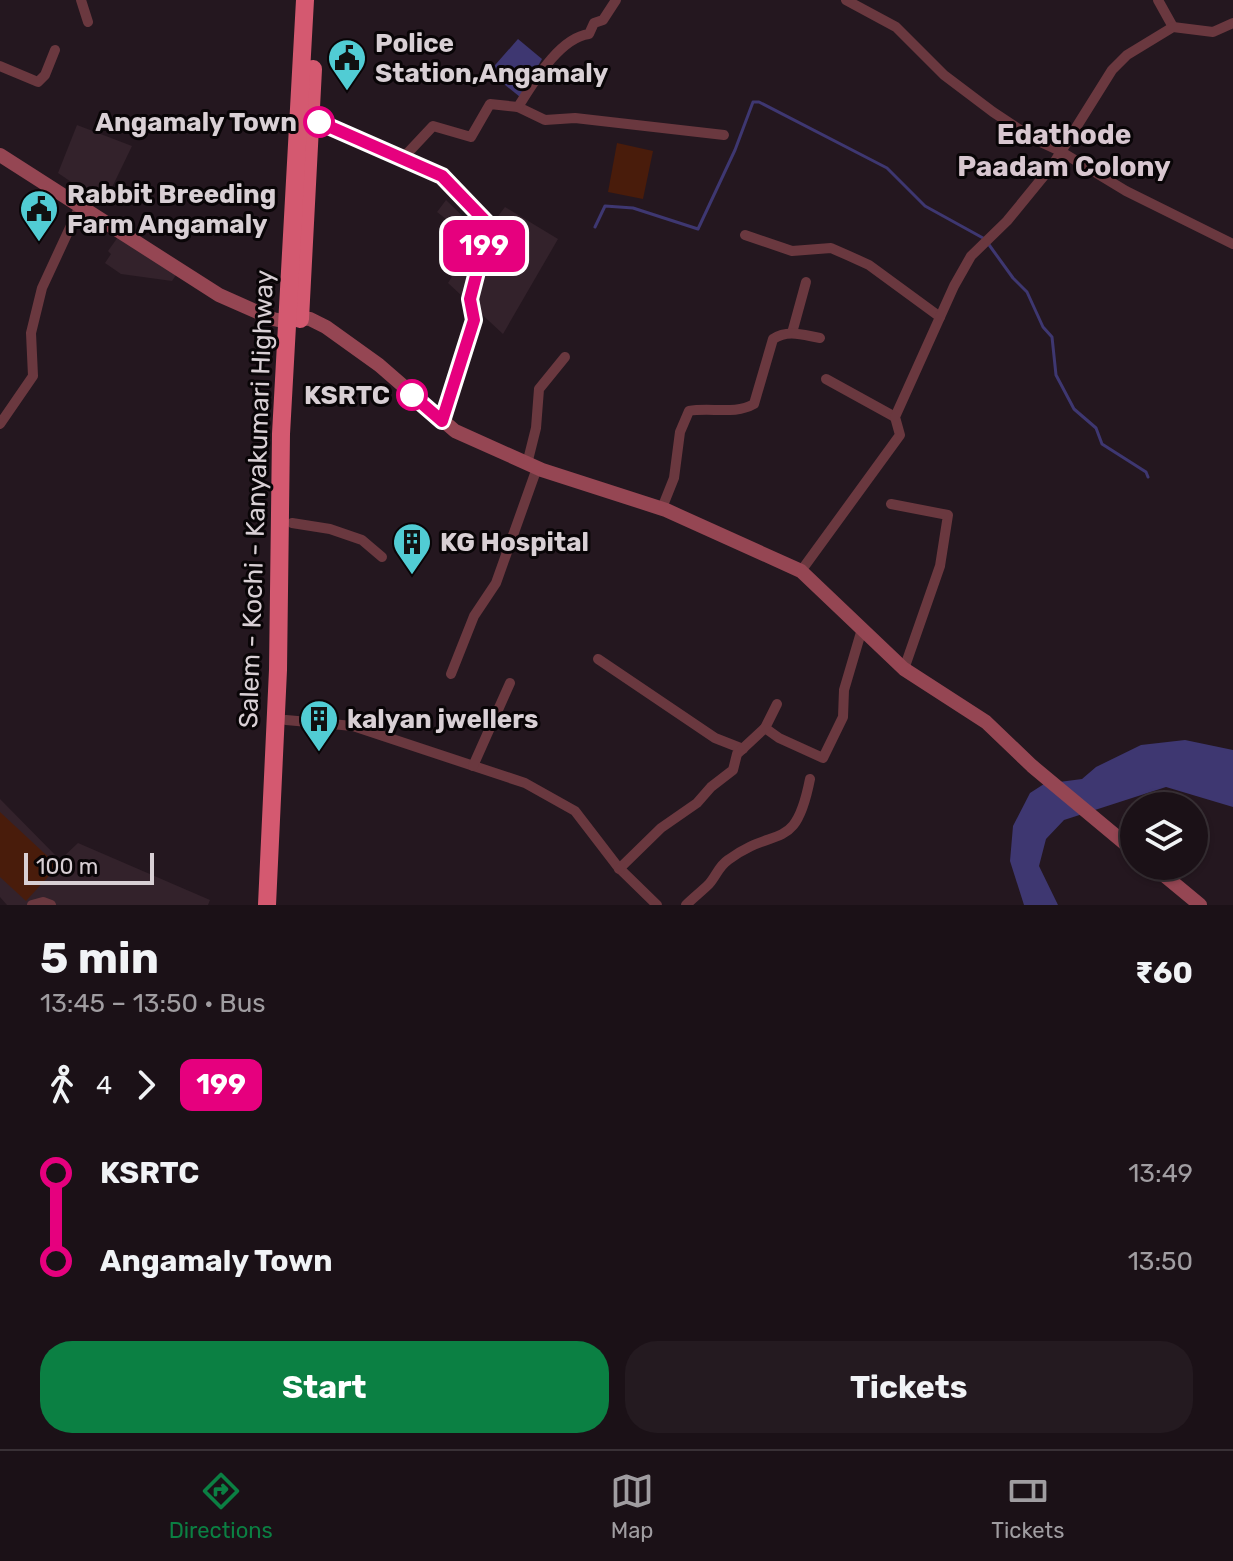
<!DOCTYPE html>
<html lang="en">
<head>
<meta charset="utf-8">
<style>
  :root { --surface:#1b1117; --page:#241a20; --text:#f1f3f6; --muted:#a09da1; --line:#393136; --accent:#0b8043 }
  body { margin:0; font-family:Rubik,sans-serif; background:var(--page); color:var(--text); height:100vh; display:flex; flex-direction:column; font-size:30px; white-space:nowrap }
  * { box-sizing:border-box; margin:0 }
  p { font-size:26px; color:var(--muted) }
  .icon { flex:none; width:44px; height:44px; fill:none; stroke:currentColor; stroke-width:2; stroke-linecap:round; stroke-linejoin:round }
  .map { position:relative; height:905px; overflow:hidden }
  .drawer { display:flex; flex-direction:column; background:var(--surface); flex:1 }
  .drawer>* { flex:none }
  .badge { padding:0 16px; border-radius:12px; font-size:28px; line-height:52px }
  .fabs { position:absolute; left:1120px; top:792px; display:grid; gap:16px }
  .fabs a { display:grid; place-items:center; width:88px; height:88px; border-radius:50%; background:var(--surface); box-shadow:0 2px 6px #0004,0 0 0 2px var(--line); font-size:40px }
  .scale { position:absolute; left:24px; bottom:20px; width:130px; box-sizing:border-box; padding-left:8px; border:4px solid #d8cfd4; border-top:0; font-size:22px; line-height:28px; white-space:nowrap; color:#d8cfd4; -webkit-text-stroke:6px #090507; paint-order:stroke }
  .map>.badge { position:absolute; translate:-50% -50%; box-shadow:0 0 0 4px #fff }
  .legs { display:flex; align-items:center; gap:12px; height:88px; padding:0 40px; font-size:26px }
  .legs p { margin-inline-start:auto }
  .summary { display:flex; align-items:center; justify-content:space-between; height:136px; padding:0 40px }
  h1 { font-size:44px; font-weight:700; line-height:60px }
  .primary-button { display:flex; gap:16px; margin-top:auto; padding:16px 40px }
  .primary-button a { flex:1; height:92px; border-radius:32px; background:var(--accent); color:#fff; font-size:32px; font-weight:700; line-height:92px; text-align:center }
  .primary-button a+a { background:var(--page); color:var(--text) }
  ul { padding:0 40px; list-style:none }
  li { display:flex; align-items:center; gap:28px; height:88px; font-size:30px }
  li i { display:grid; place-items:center; width:12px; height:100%; margin:0 10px; background:currentColor }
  li i::after { content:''; width:20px; height:20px; margin:-10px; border:6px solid; border-radius:50%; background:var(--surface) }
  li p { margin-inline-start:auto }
  li:first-child i { background:linear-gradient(#0000 50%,currentColor 0) }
  li:last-child i { background:linear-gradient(currentColor 50%,#0000 0) }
  .dock { display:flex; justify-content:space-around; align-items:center; height:112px; border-top:2px solid var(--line); background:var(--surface); font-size:22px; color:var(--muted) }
  .dock a { display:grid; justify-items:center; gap:4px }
  .dock .selected { color:var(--accent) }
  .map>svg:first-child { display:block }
  .built { fill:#33222b }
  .green { fill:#491c0b }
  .water { fill:#3e3771 }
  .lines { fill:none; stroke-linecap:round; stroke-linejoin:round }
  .stream { stroke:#3e3771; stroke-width:3 }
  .street { stroke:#6a383f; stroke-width:10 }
  .secondary { stroke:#954653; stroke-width:14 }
  .highway { stroke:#d45970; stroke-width:18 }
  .line-1-casing { stroke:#fff; stroke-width:18 }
  .line-1 { stroke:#e6007e; stroke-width:12 }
  .stop-1-dot { fill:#fff; stroke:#e6007e; stroke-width:4 }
  .labels { text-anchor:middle; stroke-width:6; stroke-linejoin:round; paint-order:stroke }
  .poi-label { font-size:26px; font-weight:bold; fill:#d8cfd4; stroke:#090507; text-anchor:start }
  .stop-label { font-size:26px; font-weight:bold; fill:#d8cfd4; stroke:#090507; text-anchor:end }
  .street-label { font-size:26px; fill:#d8cfd4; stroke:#090507 }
  .neighbourhood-label { font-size:28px; font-weight:bold; fill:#d8c7d0; stroke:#090507 }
</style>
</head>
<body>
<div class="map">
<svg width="1233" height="905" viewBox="0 0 1233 905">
  <rect width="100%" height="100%" fill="#24171f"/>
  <g class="built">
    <polygon points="77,125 132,146 104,204 58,173"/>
    <polygon points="446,200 483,236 505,207 558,239 503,334 448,283 474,241 437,212"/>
    <polygon points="118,237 176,275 172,281 121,274 105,263 111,254 108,251"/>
    <polygon points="0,799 60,860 78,843 210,900 208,905 7,905 0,897"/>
  </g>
  <g class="green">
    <polygon points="617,143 653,151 643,199 608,192"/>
    <polygon points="0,812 58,866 26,901 0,877"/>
  </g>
  <g class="water">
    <polygon points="518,39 542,59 520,97 489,72"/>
    <polygon points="1185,740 1233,750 1233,807 1166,787 1064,820 1046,839 1039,866 1058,905 1024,905 1010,861 1013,826 1030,793 1044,784 1082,779 1096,767 1141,745"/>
  </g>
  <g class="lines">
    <g class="stream">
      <polyline points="595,227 605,206 633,208 698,229 735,150 753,102 759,102 887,168 925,206 983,238"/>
      <polyline points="987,242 1013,278 1027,292 1043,327 1052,337 1056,375 1074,409 1096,428 1102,444 1146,472 1148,477"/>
    </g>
    <g class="street">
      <polyline points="81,0 88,22"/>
      <polyline points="846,0 896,27 944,75 993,112 1034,139 1060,151 1126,191 1233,244"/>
      <polyline points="1158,0 1173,27"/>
      <polyline points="0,66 38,82 45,75 55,50"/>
      <polyline points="518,107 545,120 575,118 724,135"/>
      <polyline points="311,119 442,176 489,225 470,299 474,320 442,421"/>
      <path d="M 403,158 L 433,126 L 471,137 L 490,104 L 518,107 C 534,82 559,38 589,34 L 594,23 L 603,20 L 616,0"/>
      <polyline points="745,235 792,251 831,248 847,255 869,265 940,317"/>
      <polyline points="792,333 806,282"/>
      <polyline points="826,379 895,417"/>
      <polyline points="0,424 33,376 31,333 42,288 80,206"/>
      <polyline points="527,464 536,428 539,389 565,357"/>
      <polyline points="891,504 948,515 940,566 904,669"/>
      <path d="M 662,508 L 674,478 L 680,432 L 689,411 C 710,407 735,415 754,404 L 773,339 C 788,329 803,335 820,338"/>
      <polyline points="292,523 330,529 362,540 382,557"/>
      <polyline points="801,571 900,435 895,417 954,286 971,256 1007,221 1052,166 1112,70 1127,55 1173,27 1213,32 1233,23"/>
      <polyline points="598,659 715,738 743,749"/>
      <polyline points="451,674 474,616 496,583 537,468"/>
      <polyline points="286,720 353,726 525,783 575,811 618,867 657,905"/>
      <polyline points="765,728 779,738 823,758 843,717 844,690 862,629"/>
      <polyline points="473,766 510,683"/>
      <polyline points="619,869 661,828 697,803 711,787 733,770 737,754 765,728 777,704"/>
      <polyline points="32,905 43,902 51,905"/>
      <path d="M 686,905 C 693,898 702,891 709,884 C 716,876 719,866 728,860 C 776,824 795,855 810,779"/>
    </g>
    <g class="secondary">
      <polyline points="0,155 219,295 273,319 288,322 300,318 310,319 326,327 379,365 455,431 542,470 666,510 801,571 904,669 986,722 1032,766 1134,851"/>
      <polyline points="1153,866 1200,905"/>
    </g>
    <g class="highway">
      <polyline points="300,319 313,69"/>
      <polyline points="267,905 278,670 281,434 305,0"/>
    </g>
  </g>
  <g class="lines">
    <g class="line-1-casing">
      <polyline id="line-1" points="319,122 442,176 489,225 470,299 474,320 442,421 412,395"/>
    </g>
    <use href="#line-1" class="line-1"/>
  </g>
  <defs>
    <g id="civic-pin" transform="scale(2)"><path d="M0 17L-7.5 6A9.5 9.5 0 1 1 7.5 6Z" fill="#51ccd4" stroke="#090507"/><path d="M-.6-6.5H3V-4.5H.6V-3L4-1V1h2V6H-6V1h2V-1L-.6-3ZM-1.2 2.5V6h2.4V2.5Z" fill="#111"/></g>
    <g id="building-pin" transform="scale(2)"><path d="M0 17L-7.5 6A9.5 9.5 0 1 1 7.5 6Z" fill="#51ccd4" stroke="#090507"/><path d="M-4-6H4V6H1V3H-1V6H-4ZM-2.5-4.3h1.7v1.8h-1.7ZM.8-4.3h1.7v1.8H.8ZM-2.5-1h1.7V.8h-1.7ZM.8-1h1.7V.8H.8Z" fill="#111"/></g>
  </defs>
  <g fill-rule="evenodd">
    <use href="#civic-pin" x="347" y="58"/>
    <use href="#civic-pin" x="39" y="209"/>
    <use href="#building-pin" x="412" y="542"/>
    <use href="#building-pin" x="319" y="719"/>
  </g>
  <g class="stop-1-dot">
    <circle cx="319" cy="122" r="14"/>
    <circle cx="412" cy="395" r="14"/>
  </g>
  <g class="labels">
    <g class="poi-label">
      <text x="375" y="52">Police<tspan x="375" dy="30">Station,Angamaly</tspan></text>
      <text x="67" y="203">Rabbit Breeding<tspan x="67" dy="30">Farm Angamaly</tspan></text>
      <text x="440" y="551">KG Hospital</text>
      <text x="347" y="728">kalyan jwellers</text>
    </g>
    <g class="stop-label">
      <text x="297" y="131">Angamaly Town</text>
      <text x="390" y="404">KSRTC</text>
    </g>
    <g class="street-label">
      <text transform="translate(256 499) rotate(-88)" y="9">Salem - Kochi - Kanyakumari Highway</text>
    </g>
    <g class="neighbourhood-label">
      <text x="1064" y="144">Edathode<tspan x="1064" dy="32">Paadam Colony</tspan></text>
    </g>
  </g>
</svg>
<div class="fabs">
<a><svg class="icon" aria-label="layers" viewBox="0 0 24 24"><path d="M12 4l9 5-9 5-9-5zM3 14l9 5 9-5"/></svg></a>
</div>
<div class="scale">100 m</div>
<b class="badge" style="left:484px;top:246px;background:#e6007e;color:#fff">199</b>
</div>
<section class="drawer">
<div class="summary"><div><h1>5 min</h1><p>13:45 – 13:50 · Bus</p></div><b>₹60</b></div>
<div class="legs"><svg class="icon" aria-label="walk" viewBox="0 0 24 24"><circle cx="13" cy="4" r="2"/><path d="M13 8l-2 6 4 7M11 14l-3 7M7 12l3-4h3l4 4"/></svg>4<svg class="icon" aria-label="forward" viewBox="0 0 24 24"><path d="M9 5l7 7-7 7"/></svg><b class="badge" style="background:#e6007e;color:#fff">199</b></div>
<ul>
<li><i style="color:#e6007e"></i><b>KSRTC</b><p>13:49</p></li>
<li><i style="color:#e6007e"></i><b>Angamaly Town</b><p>13:50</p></li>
</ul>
<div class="primary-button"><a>Start</a><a>Tickets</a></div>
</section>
<nav class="dock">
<a class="selected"><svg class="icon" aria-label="directions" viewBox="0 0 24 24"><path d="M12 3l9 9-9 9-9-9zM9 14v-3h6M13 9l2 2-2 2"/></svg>Directions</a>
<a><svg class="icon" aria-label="map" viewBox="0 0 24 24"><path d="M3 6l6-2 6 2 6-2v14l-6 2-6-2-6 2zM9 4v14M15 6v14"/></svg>Map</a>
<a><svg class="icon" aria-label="tickets" viewBox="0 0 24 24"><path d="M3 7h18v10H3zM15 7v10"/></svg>Tickets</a>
</nav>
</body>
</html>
